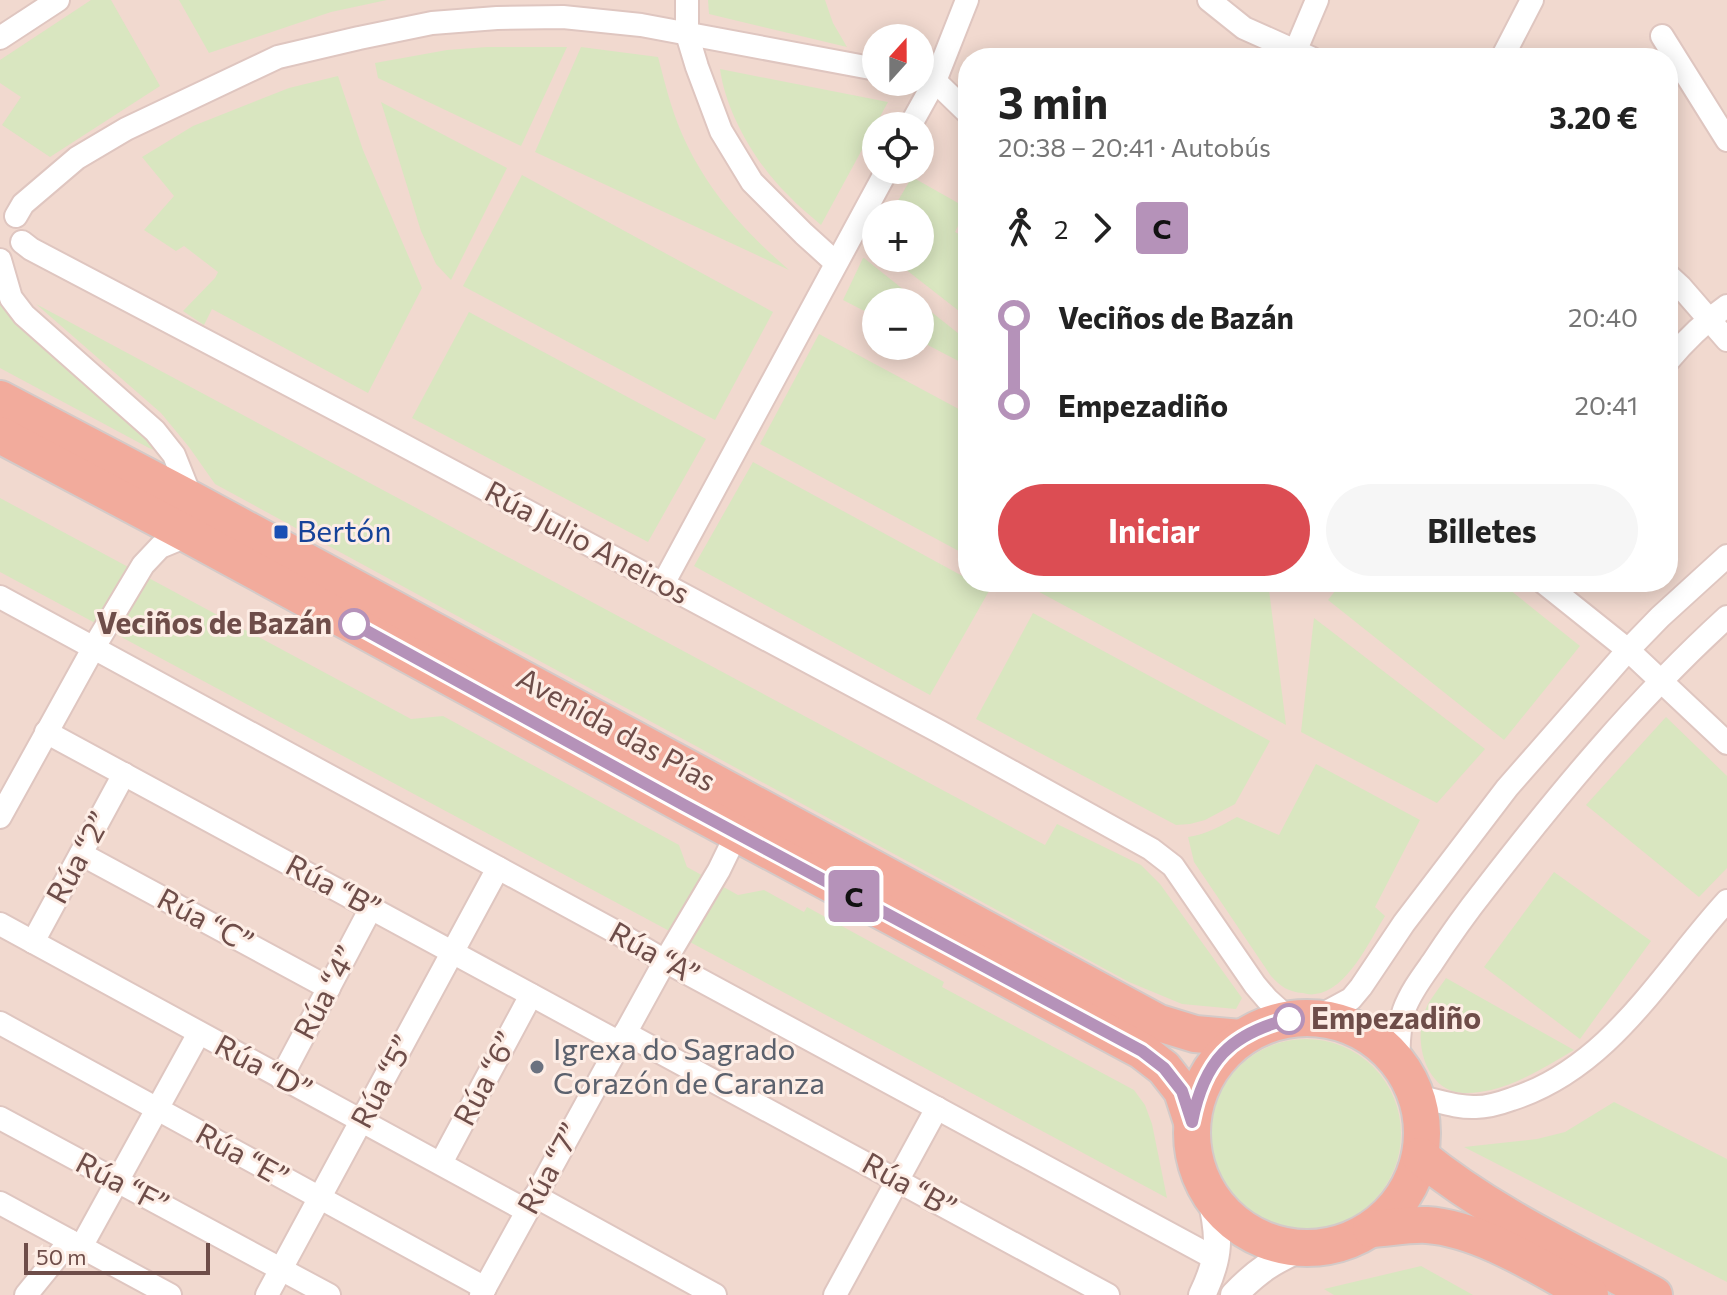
<!DOCTYPE html>
<html lang="es">
<head>
<meta charset="utf-8">
<style>
  :root { --surface:#fff; --page:#f6f6f6; --text:#222; --muted:#767676; --accent:#dc4d53 }
  body { margin:0; font-family:Commissioner,sans-serif; background:var(--page); color:var(--text); height:100vh; display:flex; flex-direction:column; font-size:30px; white-space:nowrap }
  * { box-sizing:border-box; margin:0 }
  p { font-size:26px; color:var(--muted) }
  .icon { flex:none; width:44px; height:44px; fill:none; stroke:currentColor; stroke-width:2; stroke-linecap:round; stroke-linejoin:round }
  .map { position:relative; flex:1; overflow:hidden }
  .drawer { position:absolute; left:958px; top:48px; width:720px; height:544px; display:flex; flex-direction:column; background:var(--surface); border-radius:32px; box-shadow:0 4px 20px #0003 }
  .drawer>* { flex:none }
  .badge { padding:0 16px; border-radius:6px; font-size:28px; line-height:52px }
  .needle { width:52px; rotate:21deg }
  .buttons { position:absolute; left:862px; top:24px; display:grid; gap:16px }
  .buttons a { display:grid; place-items:center; width:72px; height:72px; border-radius:50%; background:var(--surface); box-shadow:0 4px 20px #0003; font-size:40px }
  .scale { position:absolute; left:24px; bottom:20px; width:186px; box-sizing:border-box; padding-left:8px; border:4px solid #6e4d49; border-top:0; font-size:22px; line-height:28px; white-space:nowrap; color:#6e4d49; -webkit-text-stroke:6px #fdede5; paint-order:stroke }
  .map>.badge { position:absolute; translate:-50% -50%; box-shadow:0 0 0 4px #fff }
  .legs { display:flex; align-items:center; gap:12px; height:88px; padding:0 40px; font-size:26px }
  .legs p { margin-inline-start:auto }
  .summary { display:flex; align-items:center; justify-content:space-between; height:136px; padding:0 40px }
  h1 { font-size:44px; font-weight:700; line-height:60px }
  .primary-button { display:flex; gap:16px; margin-top:auto; padding:16px 40px }
  .primary-button a { flex:1; height:92px; border-radius:48px; background:var(--accent); color:#fff; font-size:32px; font-weight:700; line-height:92px; text-align:center }
  .primary-button a+a { background:var(--page); color:var(--text) }
  ul { padding:0 40px; list-style:none }
  li { display:flex; align-items:center; gap:28px; height:88px; font-size:30px }
  li i { display:grid; place-items:center; width:12px; height:100%; margin:0 10px; background:currentColor }
  li i::after { content:''; width:20px; height:20px; margin:-10px; border:6px solid; border-radius:50%; background:var(--surface) }
  li p { margin-inline-start:auto }
  li:first-child i { background:linear-gradient(#0000 50%,currentColor 0) }
  li:last-child i { background:linear-gradient(currentColor 50%,#0000 0) }
  .map>svg:first-child { display:block }
  .residential { fill:#f1d9cf; fill-rule:evenodd }
  .green { fill:#d9e6c0 }
  .lines { fill:none; stroke-linecap:round; stroke-linejoin:round }
  .minor-casing { stroke:#dfc6c0; stroke-width:26 }
  .tertiary-casing { stroke:#dfc6c0; stroke-width:30 }
  .trunk-casing { stroke:#d4cac8; stroke-width:40 }
  .minor { stroke:#fff; stroke-width:22 }
  .tertiary { stroke:#fff; stroke-width:26 }
  .trunk { stroke:#f2ab9c; stroke-width:36 }
  .line-1-casing { stroke:#fff; stroke-width:18 }
  .line-1 { stroke:#b592b9; stroke-width:12 }
  .transit-dot { fill:#1a4fb4; stroke:#fdede5; stroke-width:3 }
  .stop-1-dot { fill:#fff; stroke:#b592b9; stroke-width:4 }
  .worship-dot { fill:#6b7280; stroke:#fdede5; stroke-width:3 }
  .labels { text-anchor:middle; stroke-width:6; stroke-linejoin:round; paint-order:stroke }
  .transit-label { font-size:30px; fill:#164399; stroke:#fdede5; text-anchor:start }
  .street-label { font-size:30px; fill:#6e4d49; stroke:#fdede5 }
  .stop-label { font-size:30px; font-weight:bold; fill:#6e4d49; stroke:#fdede5; text-anchor:end }
  .worship-label { font-size:30px; fill:#5b616d; stroke:#fdede5; text-anchor:start }
</style>
</head>
<body>
<div class="map">
<svg width="1727" height="1295" viewBox="0 0 1727 1295">
  <rect width="100%" height="100%" fill="#fae9e0"/>
  <path class="residential" d="M 0,0 L 1727,0 L 1727,1295 L 0,1295 ZM 876,38 L 920,38 L 920,82 L 876,82 ZM 968,58 L 1668,58 L 1668,582 L 968,582 ZM 876,126 L 920,126 L 920,170 L 876,170 ZM 876,214 L 920,214 L 920,258 L 876,258 ZM 876,302 L 920,302 L 920,346 L 876,346 Z"/>
  <g class="green">
    <polygon points="91,0 111,0 160,86 50,157 2,125 21,97 0,83 0,60"/>
    <polygon points="179,0 387,0 331,12 209,53"/>
    <polygon points="708,0 825,0 833,23 847,47 709,14"/>
    <polygon points="487,47 567,47 521,146 378,78 375,63 447,50"/>
    <path d="M 581,47 L 658,57 C 665,83 671,109 682,134 C 706,189 744,231 789,270 L 535,152 Z"/>
    <path d="M 720,69 L 888,102 L 821,225 C 810,215 798,206 788,195 C 756,164 726,113 720,69 Z"/>
    <polygon points="338,76 363,150 422,288 368,393 212,309 204,325 183,311 215,278 218,272 184,246 176,251 144,230 174,196 142,157 193,126 289,88"/>
    <polygon points="381,102 507,168 451,280 436,264 421,231"/>
    <polygon points="522,175 773,312 715,420 463,286"/>
    <polygon points="912,177 967,208 955,232 968,239 968,318 891,258 920,258 920,214 890,214"/>
    <polygon points="863,258 864,258 919,302 876,302 876,317 843,300"/>
    <polygon points="0,292 144,435 157,451 149,448 0,368"/>
    <polygon points="920,303 968,341 968,366 920,341"/>
    <polygon points="36,304 1045,845 1057,824 1141,865 1160,884 1242,998 1236,1009 1182,1004 1129,982 215,484 189,447 161,413"/>
    <polygon points="469,312 706,439 648,542 412,418"/>
    <polygon points="819,334 968,414 968,556 760,444"/>
    <polygon points="753,462 968,579 968,582 973,582 989,591 930,695 694,566"/>
    <polygon points="0,498 411,719 443,716 679,845 687,867 738,895 764,890 804,912 807,907 944,982 942,987 1134,1090 1145,1105 1152,1124 1167,1198 0,572"/>
    <polygon points="1032,582 1268,582 1286,725 1030,587"/>
    <polygon points="1342,582 1500,582 1580,646 1504,740 1328,600"/>
    <polygon points="1033,613 1270,741 1235,804 1205,820 1190,824 1176,825 976,719"/>
    <polygon points="1314,618 1485,749 1437,803 1301,732"/>
    <polygon points="1666,717 1727,776 1727,868 1699,897 1586,805"/>
    <path d="M 1316,764 L 1420,820 L 1375,907 L 1385,916 C 1370,940 1347,991 1315,994 C 1311,995 1307,994 1303,993 C 1288,992 1280,986 1271,976 L 1194,862 L 1188,837 C 1207,834 1221,826 1237,817 L 1279,835 Z"/>
    <polygon points="1554,872 1651,941 1580,1039 1484,967"/>
    <path d="M 1446,978 L 1574,1050 C 1548,1065 1521,1083 1491,1090 C 1477,1093 1457,1096 1444,1087 C 1422,1072 1416,1038 1424,1014 C 1427,1002 1439,989 1446,978 Z"/>
    <circle cx="1306" cy="1134" r="95"/>
    <polygon points="1614,1102 1727,1159 1727,1282 1464,1147 1537,1139 1565,1132"/>
    <polygon points="1421,1266 1473,1295 1334,1295 1324,1289"/>
  </g>
  <g class="lines">
    <g class="minor-casing">
      <g id="minor">
        <polyline points="687,0 687,34 697,67 721,131 752,182 804,234 836,263"/>
        <polyline points="1209,0 1244,28 1311,58"/>
        <polyline points="1662,36 1727,140"/>
        <polyline points="0,38 58,0"/>
        <polyline points="1295,52 1317,0"/>
        <polyline points="1502,58 1532,0"/>
        <polyline points="922,79 935,81 968,113"/>
        <polyline points="910,126 935,81 967,0"/>
        <polyline points="16,216 23,204 77,158 126,129 278,57 359,38 432,23 497,18 563,17 641,25 876,69"/>
        <polyline points="22,242 31,249 375,430 940,732 1151,849 1173,866 1255,985 1267,999 1289,1019"/>
        <polyline points="0,260 11,298 24,315 155,431 174,455 192,500"/>
        <polyline points="1668,275 1680,286 1727,340"/>
        <path d="M 1668,361 C 1686,340 1704,322 1727,306"/>
        <polyline points="1543,582 1628,650 1727,743"/>
        <polyline points="663,584 887,170"/>
        <polyline points="0,597 616,932 665,961 1216,1259"/>
        <polyline points="46,732 620,1043"/>
        <polyline points="0,817 94,647 143,565 160,547 189,535"/>
        <polyline points="81,854 329,988"/>
        <polyline points="0,924 527,1211"/>
        <polyline points="33,942 124,774"/>
        <polyline points="1316,1018 1351,999 1361,987 1404,923 1507,788 1628,650 1660,617 1727,556"/>
        <polyline points="0,1023 485,1288"/>
        <polyline points="625,1033 1108,1295"/>
        <path d="M 1398,1064 C 1399,1045 1398,1028 1404,1010 C 1410,993 1422,977 1432,963 C 1449,937 1466,913 1485,889 C 1560,792 1637,699 1727,617"/>
        <polyline points="281,1078 371,908"/>
        <path d="M 1416,1096 C 1436,1100 1456,1108 1476,1107 C 1489,1107 1501,1103 1512,1099 C 1611,1067 1661,973 1727,901"/>
        <polyline points="0,1118 329,1295"/>
        <polyline points="441,1163 531,995"/>
        <polyline points="535,1196 715,1295"/>
        <polyline points="0,1203 170,1295"/>
        <polyline points="81,1247 199,1033"/>
        <polyline points="26,1295 70,1241"/>
        <polyline points="267,1295 498,868"/>
        <polyline points="481,1295 665,961 719,870 737,833"/>
        <polyline points="835,1295 937,1108"/>
      </g>
    </g>
    <g class="tertiary-casing">
      <g id="tertiary">
        <path d="M 1202,1295 C 1221,1256 1220,1236 1210,1194"/>
        <path d="M 1234,1295 C 1256,1272 1273,1260 1303,1248"/>
      </g>
    </g>
    <g class="trunk-casing">
      <g id="trunk">
        <polyline points="0,399 192,500 1159,1023 1195,1034 1241,1038"/>
        <polyline points="0,435 189,535 684,805 1142,1051 1164,1068 1182,1091 1192,1122"/>
        <circle cx="1307" cy="1133" r="115"/>
        <path d="M 1420,1156 C 1491,1214 1574,1252 1654,1295"/>
        <path d="M 1371,1229 C 1389,1228 1409,1224 1427,1225 C 1482,1229 1542,1269 1590,1295"/>
      </g>
    </g>
    <use href="#minor" class="minor"/>
    <use href="#tertiary" class="tertiary"/>
    <use href="#trunk" class="trunk"/>
  </g>
  <g class="lines">
    <g class="line-1-casing">
      <path id="line-1" d="M 354,624 L 684,805 L 1142,1051 L 1164,1068 L 1182,1091 L 1192,1122 C 1204,1061 1230,1034 1289,1019"/>
    </g>
    <use href="#line-1" class="line-1"/>
  </g>
  <rect class="transit-dot" x="273" y="524" width="16" height="16" rx="4"/>
  <g class="stop-1-dot">
    <circle cx="354" cy="624" r="14"/>
    <circle cx="1289" cy="1019" r="14"/>
  </g>
  <circle class="worship-dot" cx="537" cy="1067" r="8"/>
  <g class="labels">
    <g class="transit-label">
      <text x="297" y="542">Bertón</text>
    </g>
    <g class="street-label">
      <text transform="translate(587 543) rotate(28)" y="10">Rúa Julio Aneiros</text>
      <text transform="translate(616 730) rotate(29)" y="10">Avenida das Pías</text>
      <text transform="translate(79 858) rotate(-61)" y="10">Rúa “2”</text>
      <text transform="translate(333 887) rotate(28)" y="10">Rúa “B”</text>
      <text transform="translate(205 921) rotate(28)" y="10">Rúa “C”</text>
      <text transform="translate(654 954) rotate(29)" y="10">Rúa “A”</text>
      <text transform="translate(326 993) rotate(-62)" y="10">Rúa “4”</text>
      <text transform="translate(263 1068) rotate(28)" y="10">Rúa “D”</text>
      <text transform="translate(486 1079) rotate(-62)" y="10">Rúa “6”</text>
      <text transform="translate(383 1082) rotate(-62)" y="10">Rúa “5”</text>
      <text transform="translate(242 1156) rotate(29)" y="10">Rúa “E”</text>
      <text transform="translate(550 1169) rotate(-61)" y="10">Rúa “7”</text>
      <text transform="translate(122 1184) rotate(28)" y="10">Rúa “F”</text>
      <text transform="translate(909 1186) rotate(29)" y="10">Rúa “B”</text>
    </g>
    <g class="stop-label">
      <text x="332" y="634">Veciños de Bazán</text>
      <text x="1311" y="1029" text-anchor="start">Empezadiño</text>
    </g>
    <g class="worship-label">
      <text x="553" y="1060">Igrexa do Sagrado<tspan x="553" dy="34">Corazón de Caranza</tspan></text>
    </g>
  </g>
</svg>
<div class="buttons">
<a><svg class="needle" viewBox="-14 -14 28 28"><path d="M0-13l5 13h-10z" fill="#e53935"/><path d="M0 13l5-13h-10z" fill="#767676"/></svg></a>
<a><svg class="icon" aria-label="locate" viewBox="0 0 24 24"><circle cx="12" cy="12" r="6"/><path d="M12 2v4M12 18v4M2 12h4M18 12h4"/></svg></a>
<a>+</a>
<a>−</a>
</div>
<div class="scale">50 m</div>
<b class="badge" style="left:854px;top:896px;background:#b592b9;color:#111">C</b>
<section class="drawer">
<div class="summary"><div><h1>3 min</h1><p>20:38 – 20:41 · Autobús</p></div><b>3.20 €</b></div>
<div class="legs"><svg class="icon" aria-label="walk" viewBox="0 0 24 24"><circle cx="13" cy="4" r="2"/><path d="M13 8l-2 6 4 7M11 14l-3 7M7 12l3-4h3l4 4"/></svg>2<svg class="icon" aria-label="forward" viewBox="0 0 24 24"><path d="M9 5l7 7-7 7"/></svg><b class="badge" style="background:#b592b9;color:#111">C</b></div>
<ul>
<li><i style="color:#b592b9"></i><b>Veciños de Bazán</b><p>20:40</p></li>
<li><i style="color:#b592b9"></i><b>Empezadiño</b><p>20:41</p></li>
</ul>
<div class="primary-button"><a>Iniciar</a><a>Billetes</a></div>
</section>
</div>
</body>
</html>
